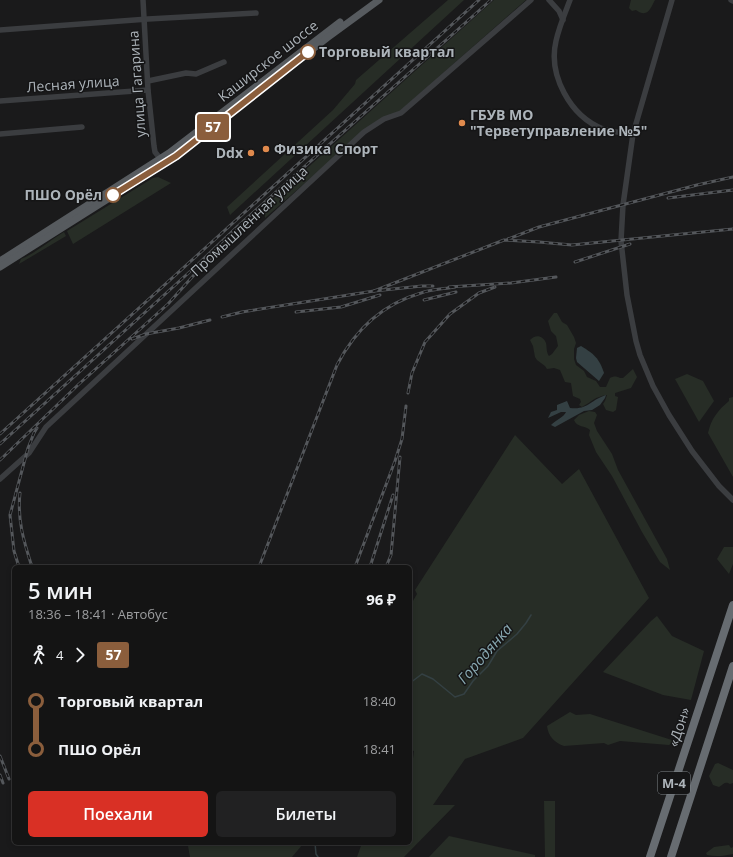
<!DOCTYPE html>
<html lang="ru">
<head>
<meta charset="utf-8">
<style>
  :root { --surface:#141414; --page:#212122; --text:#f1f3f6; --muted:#9d9ea0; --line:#333334; --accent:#d93025 }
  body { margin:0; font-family:"Open Sans",sans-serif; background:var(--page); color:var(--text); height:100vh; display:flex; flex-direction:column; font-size:15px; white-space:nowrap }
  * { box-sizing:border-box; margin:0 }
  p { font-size:13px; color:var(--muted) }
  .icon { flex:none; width:22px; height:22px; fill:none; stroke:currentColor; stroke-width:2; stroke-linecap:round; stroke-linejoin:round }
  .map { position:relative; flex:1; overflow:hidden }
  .drawer { position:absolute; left:12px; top:565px; width:400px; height:280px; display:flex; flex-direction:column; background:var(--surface); border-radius:6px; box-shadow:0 2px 6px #0003,0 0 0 1px var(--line) }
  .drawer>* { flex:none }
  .badge { padding:0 8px; border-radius:3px; font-size:14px; line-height:26px }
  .map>.badge { position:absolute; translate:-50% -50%; box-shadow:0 0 0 2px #fff }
  .legs { display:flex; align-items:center; gap:6px; height:44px; padding:0 16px; font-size:13px }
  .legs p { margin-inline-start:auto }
  .overview { display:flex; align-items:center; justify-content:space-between; height:68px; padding:0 16px }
  h1 { font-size:22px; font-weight:600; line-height:30px }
  .action { display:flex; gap:8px; margin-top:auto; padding:8px 16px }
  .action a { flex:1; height:46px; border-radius:6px; background:var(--accent); color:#fff; font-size:16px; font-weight:600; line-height:46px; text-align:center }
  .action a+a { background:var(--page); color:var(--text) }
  ul { padding:0 16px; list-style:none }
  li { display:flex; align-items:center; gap:14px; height:48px; font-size:15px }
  li i { display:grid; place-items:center; width:6px; height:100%; margin:0 5px; background:currentColor }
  li i::after { content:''; width:10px; height:10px; margin:-5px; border:3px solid; border-radius:50%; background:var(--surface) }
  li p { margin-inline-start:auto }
  li:first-child i { background:linear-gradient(#0000 50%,currentColor 0) }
  li:last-child i { background:linear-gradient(currentColor 50%,#0000 0) }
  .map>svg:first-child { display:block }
  .green { fill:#272d26 }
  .water { fill:#344043 }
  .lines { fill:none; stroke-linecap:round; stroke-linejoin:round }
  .stream { stroke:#344043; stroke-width:1.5 }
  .minor { stroke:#3b3d40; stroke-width:5.5 }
  .major { stroke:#575b5f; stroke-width:7 }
  .highway { stroke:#676c71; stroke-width:8 }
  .rail-casing { stroke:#54575b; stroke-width:3 }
  .rail { stroke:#151516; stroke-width:1.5; stroke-dasharray:4.5; stroke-linecap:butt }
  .line-1-casing { stroke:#fff; stroke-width:9 }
  .line-1 { stroke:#8b5e3c; stroke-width:6 }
  .stop-1-dot { fill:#fff; stroke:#8b5e3c; stroke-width:2 }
  .poi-dot { fill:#e08a4d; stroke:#151516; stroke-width:1.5 }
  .labels { text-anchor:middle; stroke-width:3; stroke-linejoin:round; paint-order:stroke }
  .shield { fill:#151516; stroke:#7f8489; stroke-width:1 }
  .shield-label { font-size:13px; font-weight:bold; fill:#adb4ba }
  .stop-label { font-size:14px; font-weight:bold; fill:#adb4ba; stroke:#151516; text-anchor:start }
  .street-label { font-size:14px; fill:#adb4ba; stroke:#151516 }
  .poi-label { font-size:14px; font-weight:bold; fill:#adb4ba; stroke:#151516; text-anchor:start }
  .water-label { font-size:15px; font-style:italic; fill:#88a8b1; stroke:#151516 }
</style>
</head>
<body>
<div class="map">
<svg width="733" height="857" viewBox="0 0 733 857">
  <rect width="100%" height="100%" fill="#1a1a1b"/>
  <g class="green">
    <polygon points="448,0 464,0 230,215 227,207 333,110 355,84 356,80"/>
    <polygon points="494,0 526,0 400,111 360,135 265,218 264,207"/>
    <path d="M 631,0 L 655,0 C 651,7 648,19 636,10 L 632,11 L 629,8 Z"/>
    <polygon points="158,177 171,183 73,244 67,231 153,178"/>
    <path d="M 64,232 L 66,236 L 19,264 L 21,259 C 36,253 49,241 64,232 Z"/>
    <path d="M 554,313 L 557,313 L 562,322 L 567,325 L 574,337 L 576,343 L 574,349 L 574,359 L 576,365 L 584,371 L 587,377 L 596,381 L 600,387 L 606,387 L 610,378 C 614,376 616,376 620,378 L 623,378 L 633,369 L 637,377 L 631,388 L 615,393 L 615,396 L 618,397 L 616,410 L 613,412 L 606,410 L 603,404 L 605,401 L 607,395 C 594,397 593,401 582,407 L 579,405 L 581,402 L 580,399 L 573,396 L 571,383 L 565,382 L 560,370 L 554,368 L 547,369 L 545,366 L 537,360 L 535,357 L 533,346 L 530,340 C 535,334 543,335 546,343 C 547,347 546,352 549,356 L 552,354 L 558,346 L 556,336 L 551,331 L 548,321 Z"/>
    <polygon points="687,374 703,381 714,401 699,422 675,379"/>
    <path d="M 733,397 L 733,477 L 708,433 C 711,419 718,410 729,401 L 729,398 Z"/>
    <path d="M 589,411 L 595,412 L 597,415 L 594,423 L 597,431 L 612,454 L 618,470 L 667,559 L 670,570 L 660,562 L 642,532 L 612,476 L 596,452 L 589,435 L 590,430 C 585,425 577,428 574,420 L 579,415 Z"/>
    <polygon points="515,435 562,484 579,469 649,598 523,738 465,759 433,805 455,805 404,857 357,857 362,843 410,843 410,780 414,751 410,750 410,606 417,594 415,590"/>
    <polygon points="724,547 733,547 733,564 729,574 717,559"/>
    <polygon points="657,616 672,636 704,651 691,700 663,695 603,672 651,621"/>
    <path d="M 570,712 L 576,715 L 590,714 L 675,741 L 669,745 L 620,741 L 608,745 L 604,743 L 564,746 C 555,743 548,736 547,726 Z"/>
    <path d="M 718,763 L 733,770 L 733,783 L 730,784 C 725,781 724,784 719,787 L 713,785 L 709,776 L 715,764 Z"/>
    <polygon points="544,801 555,801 555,857 545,857"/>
    <polygon points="449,836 535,855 535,857 429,857"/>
    <polygon points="188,843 303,843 303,844 292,857 190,857 188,846"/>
    <path d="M 729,845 L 731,848 L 733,847 L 733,854 C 724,856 716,857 707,855 L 706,853 L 714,847 Z"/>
  </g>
  <g class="water">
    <path d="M 581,346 C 594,354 599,358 604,373 L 599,381 L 577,362 L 576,358 L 577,348 Z"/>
    <path d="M 606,395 L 605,398 L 600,405 L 592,410 L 584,411 L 555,427 L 551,425 C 556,420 564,417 566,412 L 561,412 L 548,418 L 551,412 L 557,410 L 557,405 L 567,401 L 570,408 C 589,410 590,400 606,395 Z"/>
  </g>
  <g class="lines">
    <g class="stream">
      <polyline points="410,683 422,674 433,679 455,697 464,694 473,681 488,666 497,651 517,634 526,623 531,615"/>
      <polyline points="315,843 316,854 318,857"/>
    </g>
    <g class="minor">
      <polyline points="143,0 148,90 154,146 155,152 163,162"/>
      <polyline points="549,0 559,11 563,20"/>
      <path d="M 570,0 C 565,13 559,27 556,41 C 548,75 570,116 603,129 C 612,132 623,133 633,134"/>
      <polyline points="672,0 633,134 623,205 621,241 627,295 636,341 640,355 653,386 669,415 692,451 719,486 733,500"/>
      <polyline points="731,0 733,1"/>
      <polyline points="0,30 148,19 256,13"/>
      <polyline points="148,81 186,73 196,74 224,62"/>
      <polyline points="0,101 148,90"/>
      <polyline points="0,134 82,127"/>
      <polyline points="0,479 29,453 46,427 364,132 384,119 401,113 531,0"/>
    </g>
    <g class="major">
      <polyline points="0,261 169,153 340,22"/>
      <polyline points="0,267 176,156 327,38 379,0"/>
    </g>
    <g class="highway">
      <polyline points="650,857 733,605"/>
      <polyline points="671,857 733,666"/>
    </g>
    <g class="rail-casing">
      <g id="rail">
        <polyline points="668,198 733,190"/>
        <polyline points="508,239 539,227 697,185 733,177"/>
        <polyline points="575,262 630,244"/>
        <polyline points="208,263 220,252"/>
        <polyline points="449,287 511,283 556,277"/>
        <polyline points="374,291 504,240 539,242 572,245 733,229"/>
        <polyline points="424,300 456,292"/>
        <polyline points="296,312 341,307 380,295"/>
        <polyline points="222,317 242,312 374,291 422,286 433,286"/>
        <polyline points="132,339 146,334 179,328 210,320"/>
        <polyline points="408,393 412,373 425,342 450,314 479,293 495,287"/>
        <polyline points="0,434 479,0"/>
        <polyline points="0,444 195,267 238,226 491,0"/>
        <polyline points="0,460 79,384 168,304 194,275"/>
        <path d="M 20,493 C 17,520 24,542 32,567"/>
        <polyline points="19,567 14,551 10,515 28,448 34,433 37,428"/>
        <path d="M 259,567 L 337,365 C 355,330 383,304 421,293 C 432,289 444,289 455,287"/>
        <polyline points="355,567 395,461 402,439 406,406"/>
        <polyline points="370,567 393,495"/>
        <polyline points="386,567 391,555 400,457"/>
        <polyline points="0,756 9,779"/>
        <polyline points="0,775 3,783"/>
      </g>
    </g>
    <use href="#rail" class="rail"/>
  </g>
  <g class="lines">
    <g class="line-1-casing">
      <polyline id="line-1" points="113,195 176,156 308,52"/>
    </g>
    <use href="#line-1" class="line-1"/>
  </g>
  <g class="stop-1-dot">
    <circle cx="308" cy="52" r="7"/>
    <circle cx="113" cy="195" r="7"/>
  </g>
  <g class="poi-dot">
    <circle cx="462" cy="123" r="4"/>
    <circle cx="266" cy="149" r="4"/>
    <circle cx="251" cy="153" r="4"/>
  </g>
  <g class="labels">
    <rect class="shield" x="658" y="772" width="32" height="22" rx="3"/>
    <g class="shield-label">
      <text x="674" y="788">М-4</text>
    </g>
    <g class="stop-label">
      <text x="319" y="57">Торговый квартал</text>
      <text x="102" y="200" text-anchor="end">ПШО Орёл</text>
    </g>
    <g class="street-label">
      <text transform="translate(268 61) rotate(-38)" y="5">Каширское шоссе</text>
      <text transform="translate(73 84) rotate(-4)" y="5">Лесная улица</text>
      <text transform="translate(137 84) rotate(-94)" y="5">улица Гагарина</text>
      <text transform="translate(249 221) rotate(-43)" y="5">Промышленная улица</text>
      <text transform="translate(679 727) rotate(-72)" y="5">«Дон»</text>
    </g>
    <g class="poi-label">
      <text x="470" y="120">ГБУВ МО<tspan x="470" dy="16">"Терветуправление №5"</tspan></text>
      <text x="274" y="154">Физика Спорт</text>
      <text x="243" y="158" text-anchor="end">Ddx</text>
    </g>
    <g class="water-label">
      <text transform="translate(485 654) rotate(-49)" y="5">Городянка</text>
    </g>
  </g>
</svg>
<b class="badge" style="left:213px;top:127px;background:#8b5e3c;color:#fff">57</b>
<section class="drawer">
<div class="overview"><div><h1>5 мин</h1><p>18:36 – 18:41 · Автобус</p></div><b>96 ₽</b></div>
<div class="legs"><svg class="icon" aria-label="walk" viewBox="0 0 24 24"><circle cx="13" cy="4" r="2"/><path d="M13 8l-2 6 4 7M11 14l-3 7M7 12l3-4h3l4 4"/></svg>4<svg class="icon" aria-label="forward" viewBox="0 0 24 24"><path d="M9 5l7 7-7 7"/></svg><b class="badge" style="background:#8b5e3c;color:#fff">57</b></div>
<ul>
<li><i style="color:#8b5e3c"></i><b>Торговый квартал</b><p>18:40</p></li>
<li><i style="color:#8b5e3c"></i><b>ПШО Орёл</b><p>18:41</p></li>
</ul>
<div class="action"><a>Поехали</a><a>Билеты</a></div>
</section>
</div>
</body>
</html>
